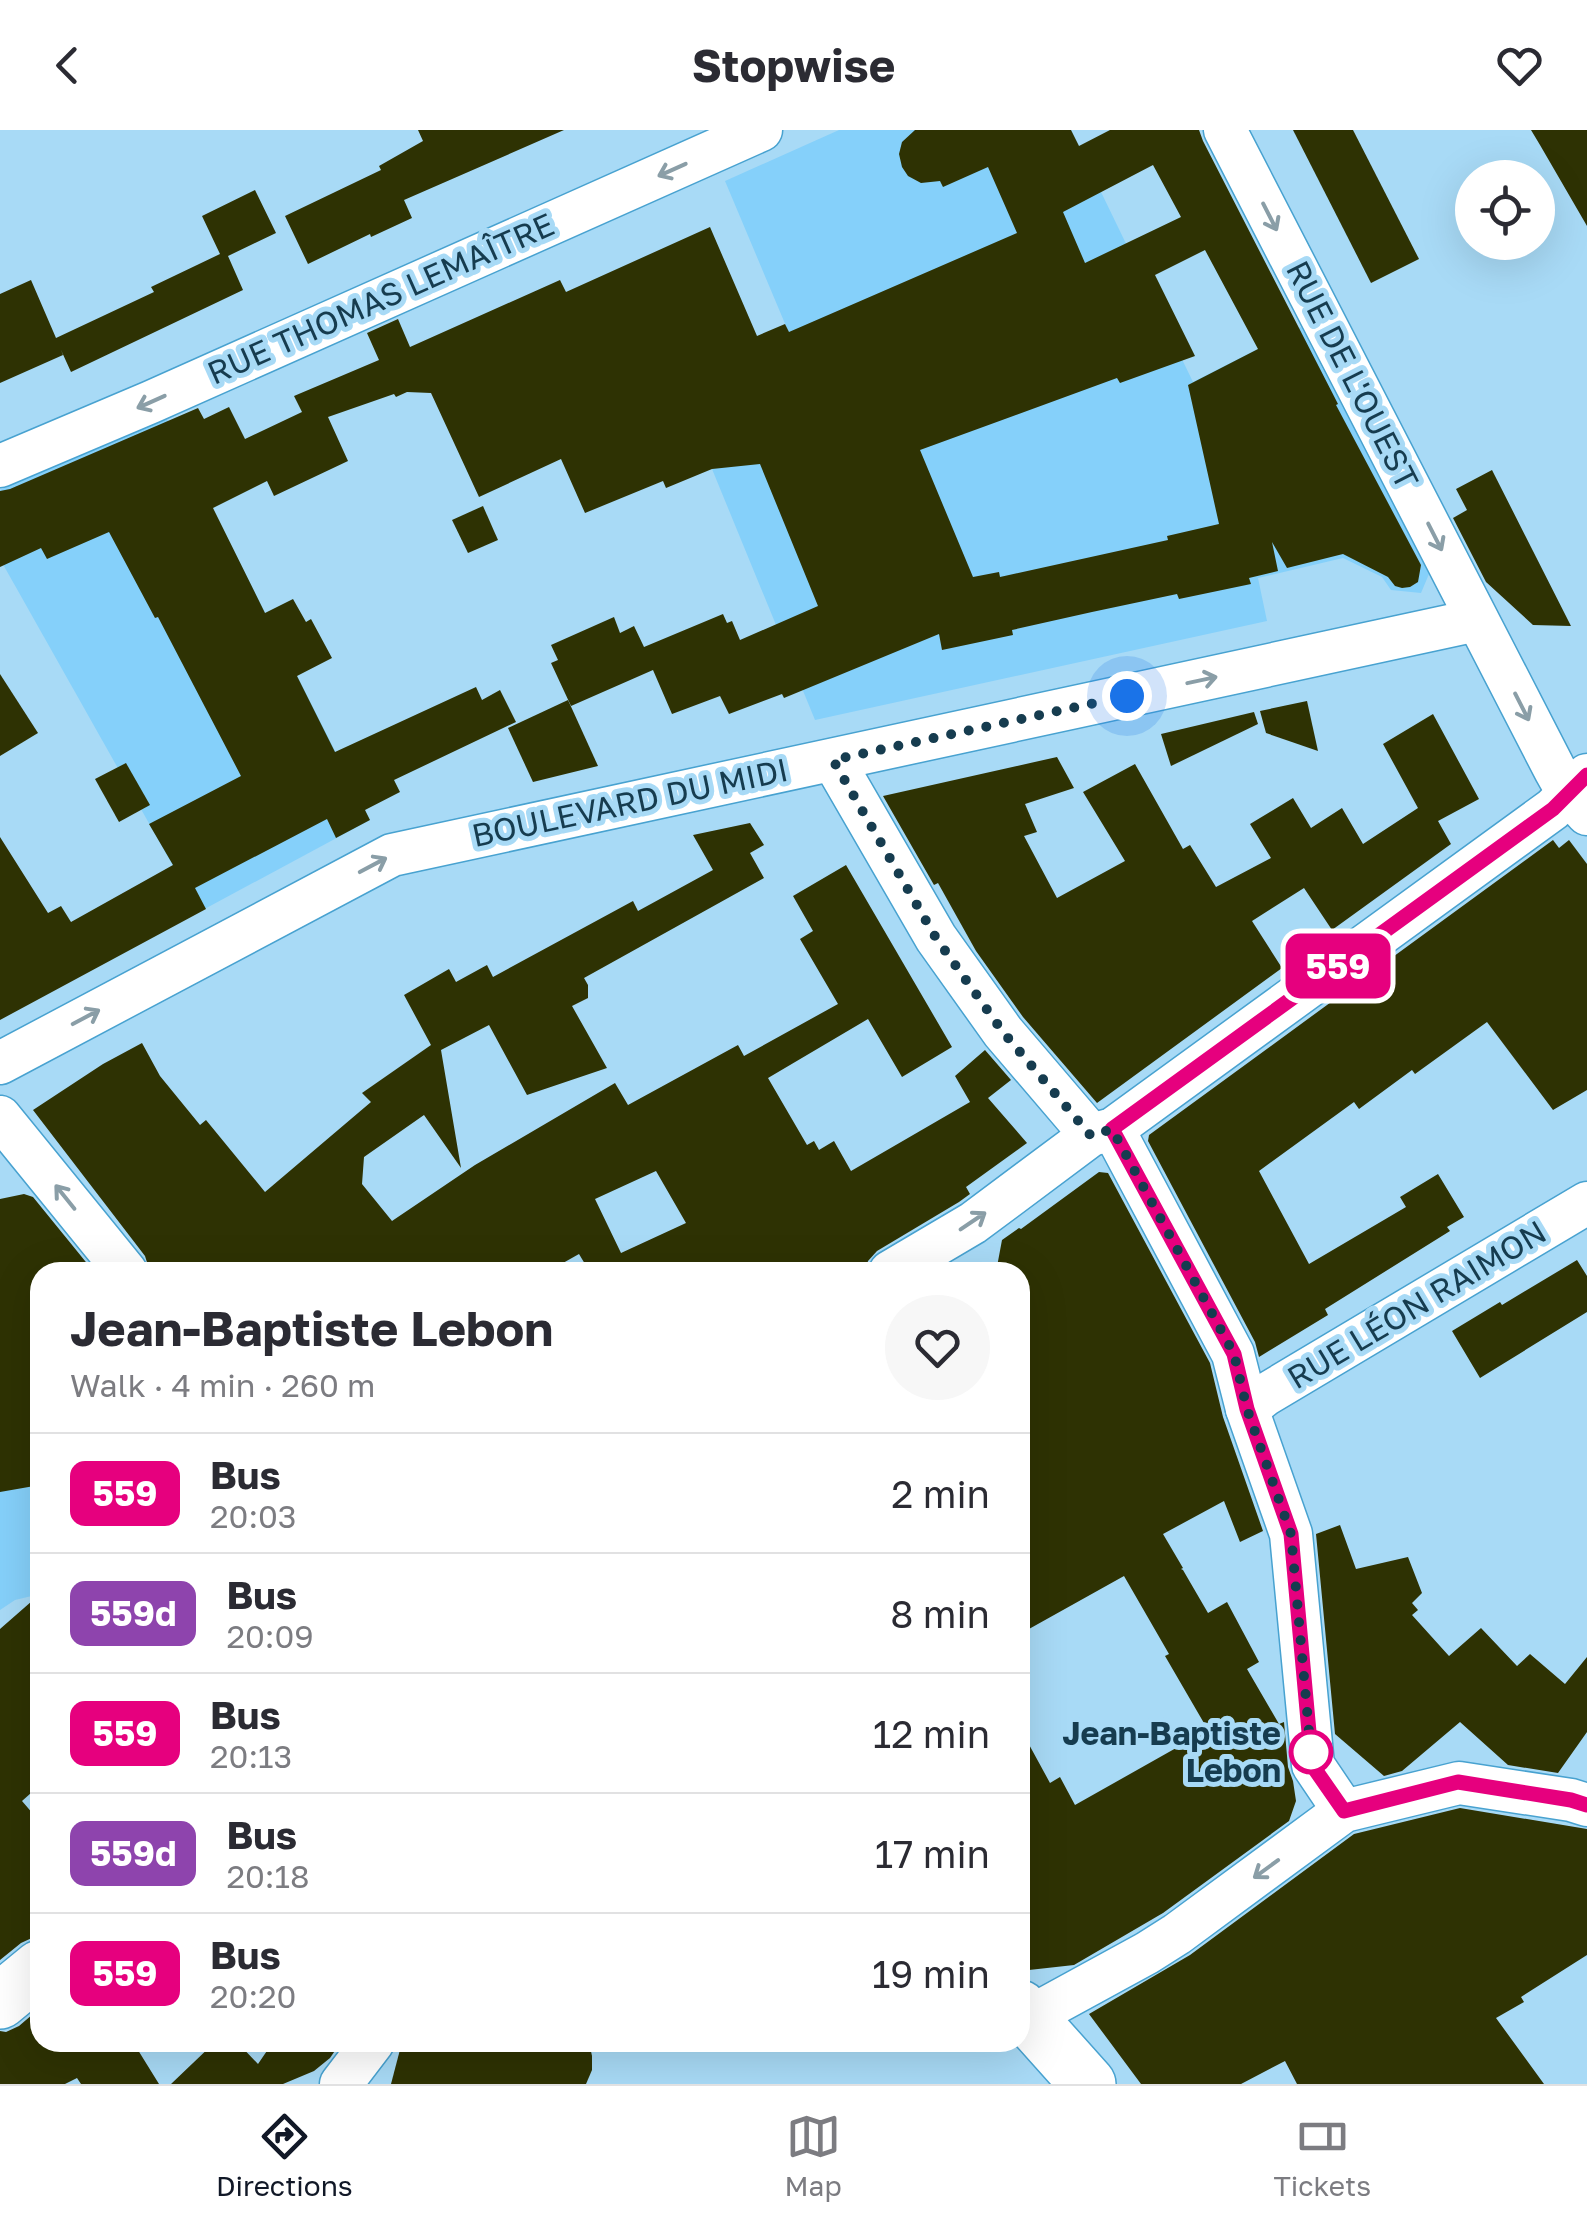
<!DOCTYPE html>
<html lang="en">
<head>
<meta charset="utf-8">
<style>
  :root { --surface:#fff; --page:#f7f7f7; --text:#2b2b33; --muted:#7c7c81; --line:#e1e1e2; --accent:#111827 }
  body { margin:0; font-family:"Golos Text",sans-serif; background:var(--page); color:var(--text); height:100vh; display:flex; flex-direction:column; font-size:38px; white-space:nowrap }
  * { box-sizing:border-box; margin:0 }
  p { font-size:32px; color:var(--muted) }
  .icon { flex:none; width:55px; height:55px; fill:none; stroke:currentColor; stroke-width:2; stroke-linecap:round; stroke-linejoin:round }
  .map { position:relative; flex:1; overflow:hidden }
  .sheet { position:absolute; left:30px; top:1132px; width:1000px; height:790px; display:flex; flex-direction:column; background:var(--surface); border-radius:30px; box-shadow:0 10px 40px #0002 }
  .sheet>* { flex:none }
  .badge { padding:0 20px; border-radius:15px; font-size:35px; line-height:65px }
  .fabs { position:absolute; left:1455px; top:30px; display:grid; gap:20px }
  .fabs a { display:grid; place-items:center; width:100px; height:100px; border-radius:50%; background:var(--surface); box-shadow:0 10px 40px #0002; font-size:50px }
  .you { position:absolute; width:50px; height:50px; margin:-25px; border:8px solid #fff; border-radius:50%; background:#1a73e8; box-shadow:0 0 0 15px #1a73e833 }
  .map>.badge { position:absolute; translate:-50% -50%; box-shadow:0 0 0 5px #fff }
  .round { display:grid; place-items:center; flex:none; width:105px; height:105px; border-radius:52px; background:var(--page) }
  .summary { display:flex; align-items:center; justify-content:space-between; height:170px; padding:0 40px }
  h1 { font-size:48px; font-weight:700; line-height:75px }
  ul { padding:0; list-style:none }
  li { display:flex; align-items:center; gap:30px; height:120px; padding:0 40px; border-top:2px solid var(--line) }
  li div { flex:1 }
  li b { display:block; font-size:38px }
  li em { font-style:normal }
  li .badge { min-width:110px; font-weight:700; text-align:center }
  header { display:flex; justify-content:space-between; align-items:center; height:130px; padding:0 40px; background:var(--surface); font-size:45px; font-weight:700 }
  .tab-bar { display:flex; justify-content:space-around; align-items:center; height:140px; border-top:2px solid var(--line); background:var(--surface); font-size:28px; color:var(--muted) }
  .tab-bar a { display:grid; justify-items:center; gap:5px }
  .tab-bar .active { color:var(--accent) }
  .map>svg:first-child { display:block }
  .built { fill:#85d0fa }
  .building { fill:#2e3203; fill-rule:evenodd }
  .lines { fill:none; stroke-linecap:round; stroke-linejoin:round }
  .minor-casing { stroke:#48a2d0; stroke-width:45 }
  .tertiary-casing { stroke:#48a2d0; stroke-width:58 }
  .minor { stroke:#fff; stroke-width:42 }
  .tertiary { stroke:#fff; stroke-width:55 }
  .oneway { stroke:#8a9ea7 }
  .line-casing { stroke:#fff; stroke-width:22 }
  .line { stroke:#e6007e; stroke-width:15 }
  .walk { stroke:#163c4f; stroke-width:10; stroke-dasharray:0 18 }
  .stop-dot { fill:#fff; stroke:#e6007e; stroke-width:5 }
  .labels { text-anchor:middle; stroke-width:10; stroke-linejoin:round; paint-order:stroke }
  .street-label { font-size:32px; fill:#163c4f; stroke:#a8daf6 }
  .stop-label { font-size:32px; font-weight:bold; fill:#163c4f; stroke:#a8daf6; text-anchor:end }
</style>
</head>
<body>
<header><svg class="icon" aria-label="back" viewBox="0 0 24 24"><path d="M15 5l-7 7 7 7"/></svg>Stopwise<svg class="icon" aria-label="heart" viewBox="0 0 24 24"><path d="M12 20l-8-8c-3-5 5-10 8-4 3-6 11-1 8 4z"/></svg></header>
<div class="map">
<svg width="1587" height="1954" viewBox="0 0 1587 1954">
  <rect width="100%" height="100%" fill="#a8daf6"/>
  <g class="built">
    <polygon points="839,0 1071,0 1193,252 1301,197 1429,444 1421,463 1391,460 1382,447 1343,428 1258,448 1267,491 815,590 712,339 826,291 725,51"/>
    <polygon points="165,285 370,690 199,782 0,429 0,360"/>
    <polygon points="0,1187 40,1291 40,1464 15,1470 0,1480"/>
  </g>
  <g class="building">
    <polygon points="418,0 564,0 404,70 412,88 371,107 370,104 308,134 285,86 381,40 379,36 423,11"/>
    <path d="M 915,0 L 1071,0 L 1079,16 L 1110,0 L 1199,0 L 1203,11 L 1338,274 L 1336,275 L 1421,435 L 1418,452 L 1410,457 L 1402,458 L 1395,456 L 1388,447 L 1343,424 L 1287,438 L 1272,412 L 1278,441 L 1249,448 L 1251,454 L 1179,469 L 1177,464 L 1092,482 L 1012,500 L 1013,505 L 942,520 L 939,504 L 784,568 L 782,564 L 729,584 L 720,566 L 672,584 L 653,540 L 571,576 L 551,533 L 558,530 L 551,515 L 614,487 L 620,503 L 634,496 L 644,517 L 723,484 L 727,493 L 732,491 L 740,510 L 818,476 L 760,334 L 712,339 L 666,358 L 663,351 L 585,383 L 561,329 L 479,367 L 431,263 L 407,262 L 396,267 L 394,264 L 328,287 L 348,331 L 274,366 L 267,351 L 213,378 L 265,483 L 293,469 L 306,492 L 311,489 L 332,528 L 297,546 L 335,622 L 476,557 L 482,570 L 500,560 L 516,592 L 394,650 L 400,662 L 365,680 L 370,690 L 336,708 L 327,689 L 195,758 L 206,779 L 0,890 L 0,707 L 48,783 L 61,776 L 71,792 L 173,735 L 149,694 L 241,646 L 158,487 L 155,488 L 109,402 L 47,429 L 41,418 L 0,437 L 0,361 L 10,359 L 198,278 L 204,289 L 229,277 L 245,309 L 302,282 L 294,266 L 379,230 L 367,203 L 398,189 L 410,217 L 560,150 L 566,162 L 710,97 L 757,206 L 785,194 L 789,202 L 1017,103 L 988,37 L 943,57 L 940,51 L 921,53 L 908,46 L 902,37 L 899,24 L 902,12 ZM 1153,35 L 1181,87 L 1085,133 L 1063,82 ZM 1205,120 L 1258,219 L 1188,255 L 1219,394 L 1167,406 L 1168,410 L 1000,447 L 999,442 L 973,447 L 920,320 L 1117,248 L 1120,253 L 1195,226 L 1155,145 Z"/>
    <polygon points="1293,0 1353,0 1419,129 1371,153"/>
    <polygon points="1531,0 1587,0 1587,96 1540,15"/>
    <polygon points="255,60 276,103 228,126 243,160 71,242 61,220 63,225 0,253 0,164 31,150 56,208 154,162 151,157 220,124 202,86"/>
    <polygon points="1492,340 1571,496 1533,495 1486,452 1453,388 1467,380 1456,359"/>
    <polygon points="483,376 498,410 468,423 452,390"/>
    <polygon points="0,544 38,603 0,626"/>
    <polygon points="568,570 598,636 533,652 508,598"/>
    <polygon points="1307,571 1318,621 1266,603 1260,581"/>
    <polygon points="1254,582 1258,594 1171,636 1161,604"/>
    <polygon points="1433,584 1479,669 1438,691 1451,714 1332,800 1304,758 1252,791 1282,838 1097,973 1023,887 976,821 938,753 934,755 883,666 1057,627 1074,658 1025,674 1037,702 1024,706 1057,768 1125,731 1083,662 1135,634 1183,719 1190,715 1216,757 1271,728 1250,694 1293,668 1311,698 1342,678 1363,714 1418,678 1383,614"/>
    <polygon points="126,633 150,675 119,692 95,649"/>
    <path d="M 750,693 L 764,715 L 750,723 L 764,748 L 584,848 L 588,855 L 588,868 L 572,876 L 607,938 L 527,965 L 489,895 L 441,920 L 461,1038 L 424,985 L 364,1027 L 362,1054 L 392,1091 L 475,1035 L 615,953 L 628,975 L 738,915 L 744,926 L 838,874 L 800,809 L 813,801 L 793,766 L 846,735 L 952,917 L 902,947 L 868,889 L 768,948 L 807,1015 L 814,1011 L 819,1020 L 834,1011 L 851,1041 L 970,972 L 955,946 L 985,920 L 1011,950 L 988,968 L 1027,1013 L 966,1057 L 970,1064 L 959,1072 L 877,1121 L 868,1131 L 865,1142 L 580,1142 L 588,1139 L 579,1124 L 547,1142 L 150,1142 L 145,1126 L 33,980 L 103,934 L 142,913 L 160,946 L 200,995 L 206,990 L 265,1062 L 371,972 L 362,963 L 431,915 L 404,865 L 449,839 L 456,852 L 487,835 L 493,847 L 633,771 L 638,781 L 713,740 L 693,705 ZM 656,1041 L 686,1093 L 621,1123 L 595,1069 Z"/>
    <polygon points="1553,710 1559,718 1569,710 1587,734 1587,960 1553,980 1487,892 1415,944 1412,940 1359,979 1354,972 1259,1041 1309,1134 1406,1077 1400,1067 1438,1044 1464,1087 1447,1097 1450,1101 1325,1179 1328,1185 1259,1227 1255,1212 1148,1011 1149,1005"/>
    <polygon points="1099,1042 1108,1043 1210,1233 1223,1287 1263,1401 1240,1412 1224,1371 1163,1404 1183,1438 1181,1439 1183,1440 1208,1483 1227,1472 1259,1532 1247,1539 1279,1594 1284,1592 1288,1637 1293,1651 1296,1671 1289,1691 1163,1783 1074,1835 1029,1840 1020,1828 1020,1598 1050,1653 1060,1647 1075,1675 1208,1600 1165,1526 1169,1524 1124,1446 1020,1504 1020,1142 996,1142 1002,1110 1019,1098 1021,1099"/>
    <polygon points="24,1064 33,1067 94,1142 40,1142 40,1355 0,1362 0,1069"/>
    <polygon points="1577,1130 1587,1146 1587,1182 1480,1248 1452,1201 1500,1172 1502,1175"/>
    <polygon points="1340,1395 1356,1439 1408,1427 1422,1463 1412,1473 1418,1480 1412,1485 1449,1526 1481,1498 1517,1536 1530,1524 1565,1554 1587,1527 1587,1602 1558,1643 1508,1635 1460,1592 1402,1641 1384,1646 1335,1604 1316,1404"/>
    <polygon points="40,1464 40,1655 22,1671 40,1692 40,1808 34,1807 21,1813 0,1830 0,1499"/>
    <polygon points="1460,1678 1587,1699 1587,1825 1521,1867 1524,1872 1496,1888 1544,1954 1297,1954 1285,1931 1241,1954 1141,1954 1089,1884 1190,1825 1354,1704"/>
    <polygon points="40,1878 40,1912 133,1912 159,1954 81,1954 77,1948 65,1954 0,1954 0,1901 6,1902 19,1896"/>
    <polygon points="215,1912 237,1912 258,1934 273,1912 341,1912 330,1928 314,1941 283,1954 171,1954"/>
    <polygon points="402,1912 589,1912 592,1926 592,1940 586,1954 391,1954"/>
  </g>
  <g class="lines">
    <g class="minor-casing">
      <g id="minor">
        <polyline points="1225,0 1555,640 1568,663 1587,684"/>
        <polyline points="0,336 151,272 761,0"/>
        <polyline points="833,630 936,808 1003,902 1091,1005"/>
        <polyline points="0,933 392,725 1477,490"/>
        <polyline points="0,987 126,1142"/>
        <polyline points="1113,999 1233,1224 1247,1279 1291,1404 1313,1635 1344,1681"/>
        <polyline points="890,1142 973,1093 1091,1005 1113,999 1553,679 1587,645"/>
        <polyline points="1247,1279 1265,1265 1587,1073"/>
        <polyline points="1028,1888 1147,1823 1177,1804 1344,1681 1459,1653 1571,1670 1587,1675"/>
        <polyline points="341,1954 373,1912"/>
      </g>
    </g>
    <g class="tertiary-casing">
      <g id="tertiary">
        <polyline points="0,1871 40,1838"/>
        <polyline points="1020,1878 1088,1954"/>
      </g>
    </g>
    <use href="#minor" class="minor"/>
    <use href="#tertiary" class="tertiary"/>
  </g>
  <defs><path id="oneway-shaft" d="M-6 0H5M1.5-3L5.5 0L1.5 3" fill="none" stroke-width="1.6" stroke-linecap="round" stroke-linejoin="round" transform="scale(2.5)"/></defs>
  <g class="oneway">
    <use href="#oneway-shaft" transform="translate(672 40) rotate(156)"/>
    <use href="#oneway-shaft" transform="translate(1270 87) rotate(63)"/>
    <use href="#oneway-shaft" transform="translate(151 272) rotate(156)"/>
    <use href="#oneway-shaft" transform="translate(1435 407) rotate(63)"/>
    <use href="#oneway-shaft" transform="translate(1202 550) rotate(-12)"/>
    <use href="#oneway-shaft" transform="translate(1522 577) rotate(63)"/>
    <use href="#oneway-shaft" transform="translate(373 735) rotate(-28)"/>
    <use href="#oneway-shaft" transform="translate(86 887) rotate(-28)"/>
    <use href="#oneway-shaft" transform="translate(65 1067) rotate(-129)"/>
    <use href="#oneway-shaft" transform="translate(973 1091) rotate(-34)"/>
    <use href="#oneway-shaft" transform="translate(1266 1739) rotate(144)"/>
  </g>
  <g class="lines">
    <g class="line-casing">
      <polyline id="line" points="1587,645 1553,679 1112,999 1234,1224 1247,1279 1291,1404 1312,1635 1344,1681 1458,1652 1571,1670 1587,1675"/>
    </g>
    <use href="#line" class="line"/>
    <polyline class="walk" points="1127,566 833,630 936,808 1003,902 1091,1006 1112,999 1234,1224 1247,1279 1291,1404 1312,1635 1311,1622"/>
  </g>
  <circle class="stop-dot" cx="1311" cy="1622" r="20"/>
  <g class="labels">
    <g class="street-label">
      <text transform="translate(381 169) rotate(-24)" y="11">RUE THOMAS LEMAÎTRE</text>
      <text transform="translate(1352 245) rotate(63)" y="11">RUE DE L'OUEST</text>
      <text transform="translate(630 673) rotate(-12)" y="11">BOULEVARD DU MIDI</text>
      <text transform="translate(1417 1175) rotate(-31)" y="11">RUE LÉON RAIMON</text>
    </g>
    <g class="stop-label">
      <text x="1281" y="1615">Jean-Baptiste<tspan x="1281" dy="37">Lebon</tspan></text>
    </g>
  </g>
</svg>
<div class="fabs">
<a><svg class="icon" aria-label="locate" viewBox="0 0 24 24"><circle cx="12" cy="12" r="6"/><path d="M12 2v4M12 18v4M2 12h4M18 12h4"/></svg></a>
</div>
<div class="you" style="left:1127px;top:566px"></div>
<b class="badge" style="left:1338px;top:836px;background:#e6007e;color:#fff">559</b>
<section class="sheet">
<div class="summary"><div><h1>Jean-Baptiste Lebon</h1><p>Walk · 4 min · 260 m</p></div><a class="round"><svg class="icon" aria-label="heart" viewBox="0 0 24 24"><path d="M12 20l-8-8c-3-5 5-10 8-4 3-6 11-1 8 4z"/></svg></a></div>
<ul>
<li><span class="badge" style="background:#e6007e;color:#fff">559</span><div><b>Bus</b><p>20:03</p></div><em>2 min</em></li>
<li><span class="badge" style="background:#8e44ad;color:#fff">559d</span><div><b>Bus</b><p>20:09</p></div><em>8 min</em></li>
<li><span class="badge" style="background:#e6007e;color:#fff">559</span><div><b>Bus</b><p>20:13</p></div><em>12 min</em></li>
<li><span class="badge" style="background:#8e44ad;color:#fff">559d</span><div><b>Bus</b><p>20:18</p></div><em>17 min</em></li>
<li><span class="badge" style="background:#e6007e;color:#fff">559</span><div><b>Bus</b><p>20:20</p></div><em>19 min</em></li>
</ul>
</section>
</div>
<nav class="tab-bar">
<a class="active"><svg class="icon" aria-label="directions" viewBox="0 0 24 24"><path d="M12 3l9 9-9 9-9-9zM9 14v-3h6M13 9l2 2-2 2"/></svg>Directions</a>
<a><svg class="icon" aria-label="map" viewBox="0 0 24 24"><path d="M3 6l6-2 6 2 6-2v14l-6 2-6-2-6 2zM9 4v14M15 6v14"/></svg>Map</a>
<a><svg class="icon" aria-label="tickets" viewBox="0 0 24 24"><path d="M3 7h18v10H3zM15 7v10"/></svg>Tickets</a>
</nav>
</body>
</html>
